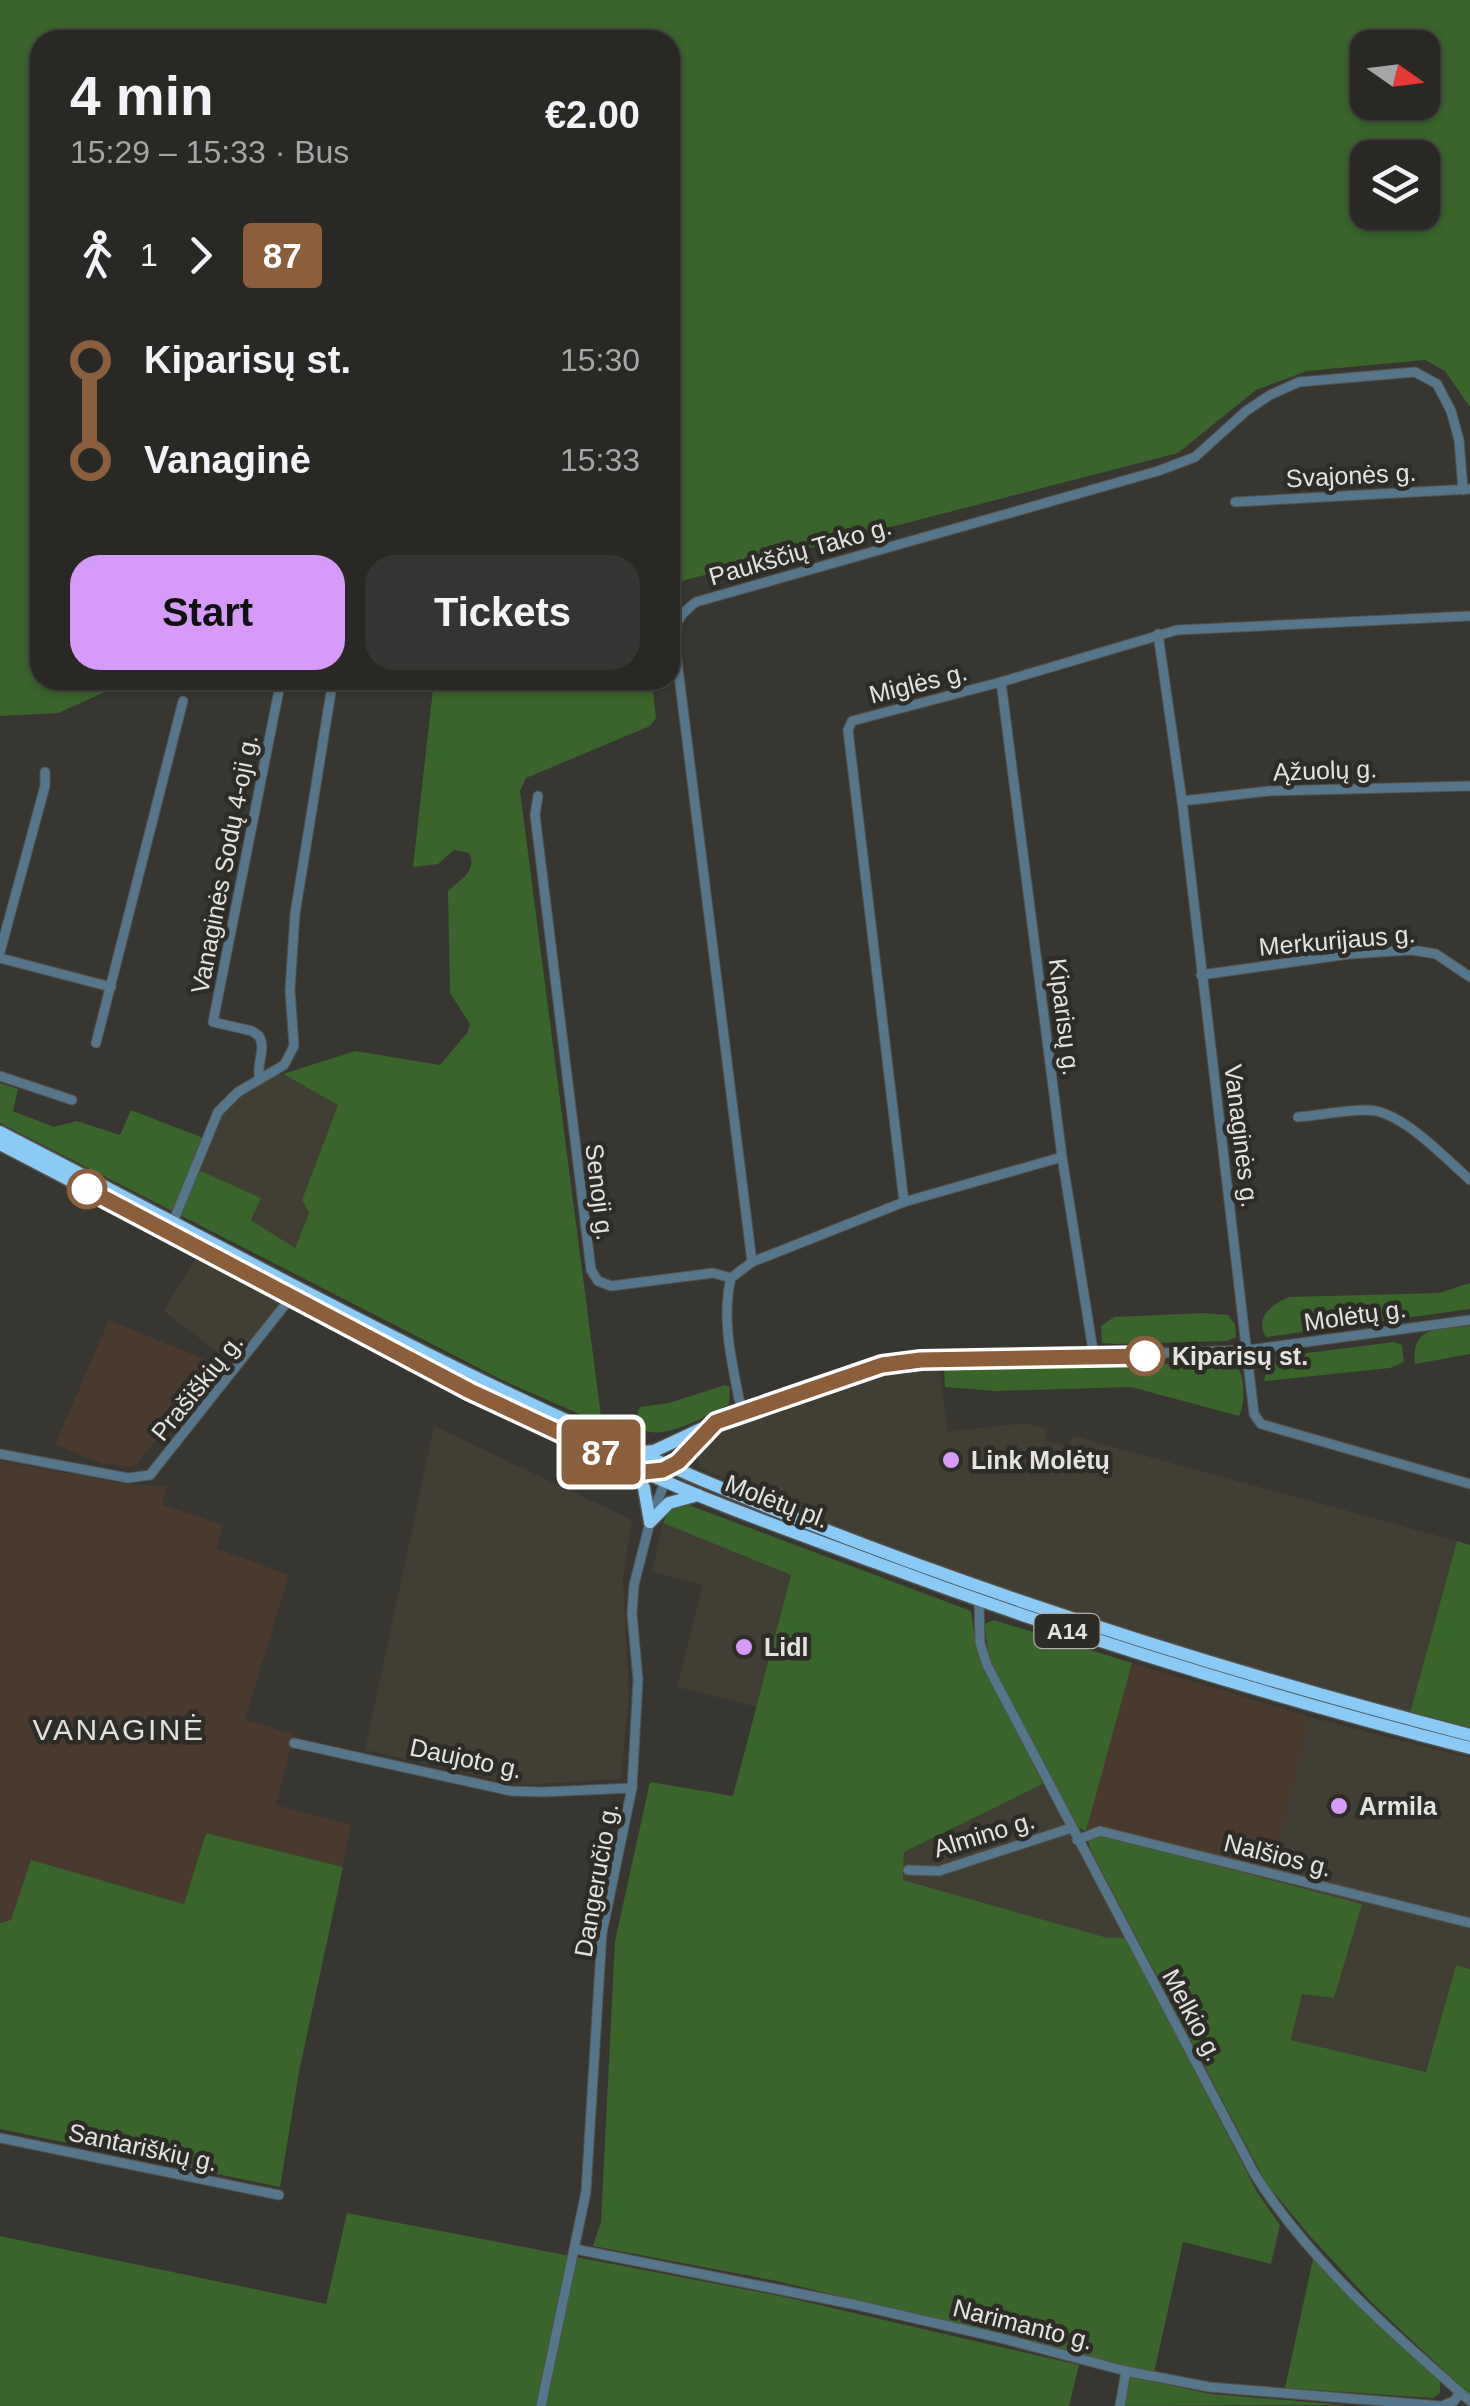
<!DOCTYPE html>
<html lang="en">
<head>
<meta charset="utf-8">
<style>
  :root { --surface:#292825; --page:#353432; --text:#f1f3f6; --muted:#a5a6a7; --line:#454442; --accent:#d69bfa }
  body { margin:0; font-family:Helvetica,sans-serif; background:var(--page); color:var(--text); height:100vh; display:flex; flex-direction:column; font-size:38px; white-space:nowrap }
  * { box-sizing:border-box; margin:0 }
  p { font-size:32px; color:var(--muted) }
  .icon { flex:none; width:55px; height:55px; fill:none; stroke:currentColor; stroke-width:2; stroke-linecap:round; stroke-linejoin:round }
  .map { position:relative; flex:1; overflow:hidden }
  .drawer { position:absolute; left:30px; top:30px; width:650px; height:660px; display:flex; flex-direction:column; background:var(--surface); border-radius:30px; box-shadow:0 2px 8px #0004,0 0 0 2px var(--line) }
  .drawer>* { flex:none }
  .badge { padding:0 20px; border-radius:8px; font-size:35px; line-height:65px }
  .needle { width:65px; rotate:104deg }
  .buttons { position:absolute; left:1350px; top:30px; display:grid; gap:20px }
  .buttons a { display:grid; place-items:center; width:90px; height:90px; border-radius:20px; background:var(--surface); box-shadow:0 2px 8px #0004,0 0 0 2px var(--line); font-size:50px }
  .map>.badge { position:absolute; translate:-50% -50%; box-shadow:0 0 0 5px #fff }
  .legs { display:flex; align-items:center; gap:15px; height:110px; padding:0 40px; font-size:32px }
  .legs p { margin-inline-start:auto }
  .headline { display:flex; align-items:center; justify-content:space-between; height:170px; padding:0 40px }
  h1 { font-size:55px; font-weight:600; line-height:75px }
  .action { display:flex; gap:20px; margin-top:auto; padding:20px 40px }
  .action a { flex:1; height:115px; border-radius:30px; background:var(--accent); color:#111; font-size:40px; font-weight:600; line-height:115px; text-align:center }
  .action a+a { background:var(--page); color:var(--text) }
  ul { padding:0 40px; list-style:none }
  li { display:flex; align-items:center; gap:35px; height:100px; font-size:38px }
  li i { display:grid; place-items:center; width:15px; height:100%; margin:0 12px; background:currentColor }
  li i::after { content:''; width:25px; height:25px; margin:-12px; border:8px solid; border-radius:50%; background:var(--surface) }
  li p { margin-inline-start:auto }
  li:first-child i { background:linear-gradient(#0000 50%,currentColor 0) }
  li:last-child i { background:linear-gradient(currentColor 50%,#0000 0) }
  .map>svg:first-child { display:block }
  .built { fill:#413e33 }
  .industrial { fill:#493a2d }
  .green { fill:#39642a; fill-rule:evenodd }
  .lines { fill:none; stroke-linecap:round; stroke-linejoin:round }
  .minor-casing { stroke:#53524d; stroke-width:11 }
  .highway-casing { stroke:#53524d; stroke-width:15 }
  .minor { stroke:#55768b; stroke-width:9 }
  .highway { stroke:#8acaf4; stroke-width:12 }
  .line-1-casing { stroke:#fff; stroke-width:22 }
  .line-1 { stroke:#8b5e3c; stroke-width:15 }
  .stop-1-dot { fill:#fff; stroke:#8b5e3c; stroke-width:5 }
  .poi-dot { fill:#d69bfa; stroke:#2d2c27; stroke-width:4 }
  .labels { text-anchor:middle; stroke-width:9; stroke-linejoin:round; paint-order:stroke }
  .shield { fill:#2d2c27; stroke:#adaca8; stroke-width:2.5 }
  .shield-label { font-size:22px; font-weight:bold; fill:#e4e3e0 }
  .street-label { font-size:25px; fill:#e4e3e0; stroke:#2d2c27 }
  .stop-label { font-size:25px; font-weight:bold; fill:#e4e3e0; stroke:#2d2c27; text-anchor:start }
  .poi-label { font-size:25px; font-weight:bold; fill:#e4e3e0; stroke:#2d2c27; text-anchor:start }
  .quarter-label { font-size:30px; letter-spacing:2.5px; fill:#e2e0da; stroke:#2d2c27 }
</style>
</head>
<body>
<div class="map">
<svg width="1470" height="2406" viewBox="0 0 1470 2406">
  <rect width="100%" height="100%" fill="#373631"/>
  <g class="built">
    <polygon points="283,1074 339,1104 302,1200 309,1213 295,1249 251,1220 260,1198 199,1170 210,1141 202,1138 222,1100 253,1078"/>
    <polygon points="197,1255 281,1299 234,1365 164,1311"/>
    <polygon points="939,1366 948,1432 1025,1423 1045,1428 1047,1441 1068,1447 1073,1436 1457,1541 1410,1713 1249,1671 1082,1619 858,1539 714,1475 701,1468 698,1461 696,1450 716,1430 742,1420 757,1420 784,1411 834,1385 878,1370"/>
    <polygon points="434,1426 632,1520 623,1577 629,1694 621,1779 520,1785 365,1750"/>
    <polygon points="663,1523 791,1575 757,1707 677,1687 703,1585 652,1572"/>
    <polygon points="1310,1717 1470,1758 1470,1969 1456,1965 1426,2072 1291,2040 1302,1994 1269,1881"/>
    <polygon points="1043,1784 1126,1938 1108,1938 903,1880 904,1852"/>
  </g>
  <g class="industrial">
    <polygon points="109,1320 206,1360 188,1402 134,1467 104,1464 55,1445"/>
    <polygon points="0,1461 120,1483 167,1487 162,1505 223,1525 217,1549 289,1575 245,1720 294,1734 276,1805 351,1825 343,1867 206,1833 184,1904 31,1860 11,1920 0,1923"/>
    <polygon points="1132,1663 1310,1717 1269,1881 1085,1830"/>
  </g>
  <g class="green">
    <path d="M 0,0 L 1470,0 L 1470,407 L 1445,371 L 1425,360 L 1307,371 L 1256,390 L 1178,453 L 670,584 L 670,40 L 40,40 L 40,680 L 132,680 L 58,713 L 0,716 ZM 1368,48 L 1422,48 L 1422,102 L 1368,102 ZM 1368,158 L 1422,158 L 1422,212 L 1368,212 Z"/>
    <path d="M 434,680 L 652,680 L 656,718 L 650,726 L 526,778 L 520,791 L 602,1424 L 504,1381 L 0,1123 L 0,1083 L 18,1089 L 13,1111 L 54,1127 L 77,1121 L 120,1135 L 131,1110 L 211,1141 L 199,1170 L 261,1198 L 251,1220 L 295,1248 L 309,1213 L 302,1200 L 338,1105 L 283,1074 L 355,1051 L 440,1065 L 467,1033 L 470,1024 L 450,993 L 448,891 C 460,880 478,870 469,853 L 454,850 L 438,864 L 413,867 Z"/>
    <path d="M 1470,1283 L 1470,1309 L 1266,1337 C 1254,1318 1272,1303 1290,1297 L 1439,1293 Z"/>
    <polygon points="1202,1313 1228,1315 1235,1324 1236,1337 1227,1341 1117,1344 1102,1343 1101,1326 1114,1317"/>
    <path d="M 1470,1326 L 1470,1354 L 1415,1364 C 1411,1324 1440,1330 1470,1326 Z"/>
    <polygon points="1394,1342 1402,1345 1404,1362 1390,1368 1264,1381 1268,1364 1276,1357"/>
    <path d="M 1229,1363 L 1238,1366 C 1244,1379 1246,1403 1239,1416 L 1131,1387 L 995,1391 L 945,1387 L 944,1369 L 954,1367 Z"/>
    <path d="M 725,1385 L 730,1387 L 729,1404 C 705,1416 668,1440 642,1430 L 637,1415 L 640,1407 L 669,1403 Z"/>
    <polygon points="686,1504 971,1611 977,1652 1043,1784 904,1852 903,1880 1108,1938 1126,1938 1257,2192 1280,2225 1271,2264 1183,2242 1154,2373 777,2281 593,2246 601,2222 615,1941 650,1782 733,1796 791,1575 663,1523 669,1510"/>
    <polygon points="1457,1541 1470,1545 1470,1728 1410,1713"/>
    <polygon points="994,1620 1132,1663 1086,1831 1362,1904 1334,1998 1302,1994 1291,2040 1426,2072 1456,1965 1470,1969 1470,2395 1372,2303 1309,2235 1266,2183 1091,1851 1085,1831 1077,1827 990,1663 984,1624"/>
    <polygon points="206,1833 343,1867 299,2072 280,2187 0,2129 0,1923 11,1920 31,1860 184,1904"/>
    <polygon points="347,2213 785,2297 1079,2365 1069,2406 0,2406 0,2236 326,2304"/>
    <polygon points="1313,2259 1440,2380 1440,2393 1433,2398 1285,2388"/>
    <polygon points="1122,2375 1211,2394 1345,2405 1114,2406"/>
  </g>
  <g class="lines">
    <g class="minor-casing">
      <g id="minor">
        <polyline points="1235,502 1470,489"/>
        <polyline points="1158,634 1182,801 1254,1414 1261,1424 1470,1484"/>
        <polyline points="1001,682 1062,1157 1094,1357"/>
        <polyline points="538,796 535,815 591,1270 598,1281 611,1286 713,1273 731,1278"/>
        <polyline points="1182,801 1269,791 1470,786"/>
        <polyline points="0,952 45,786 45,772"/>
        <polyline points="0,958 111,987"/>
        <polyline points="1201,975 1350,954 1412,950 1436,954 1470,977"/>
        <polyline points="96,1043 183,701"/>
        <polyline points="0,1076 72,1100"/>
        <path d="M 260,1079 C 255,1064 267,1050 259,1036 L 252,1031 L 213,1022 L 281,680"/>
        <path d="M 1298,1117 C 1321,1115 1345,1110 1368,1110 C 1402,1111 1445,1158 1470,1180"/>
        <polyline points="904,1202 848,730 852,721 1001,682 1177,630 1470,616"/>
        <polyline points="173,1222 218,1112 238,1092 284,1065 294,1046 290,990 295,914 333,680"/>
        <path d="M 752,1262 L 674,636 C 676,619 683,612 696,602 L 1158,471 L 1195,457 L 1246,411 L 1270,395 L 1299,382 L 1415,372 L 1437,384 L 1451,411 L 1459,440 L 1463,490"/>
        <polyline points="731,1278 752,1262 904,1202 1062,1157"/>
        <path d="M 731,1278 C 720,1321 734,1371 742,1414"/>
        <polyline points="716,1422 860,1370 900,1362 1248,1350 1470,1320"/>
        <polyline points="0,1454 128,1478 150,1475 292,1296"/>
        <path d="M 979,1601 L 980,1643 L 987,1665 L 1254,2173 C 1309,2261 1392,2333 1470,2401"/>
        <polyline points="294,1743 511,1791 543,1792 632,1788"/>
        <polyline points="1077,1840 1100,1831 1470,1923"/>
        <polyline points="908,1870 939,1871 1071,1828"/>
        <polyline points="0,2138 279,2195"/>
        <polyline points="575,2249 852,2304 1000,2338 1126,2371 1209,2387 1442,2406 1454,2401 1460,2393"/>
        <polyline points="541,2406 586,2192 602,1933 632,1788 638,1680 632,1614 634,1585 650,1522 665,1481"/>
        <polyline points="1120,2406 1126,2371"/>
      </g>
    </g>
    <g class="highway-casing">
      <g id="highway">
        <path d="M 0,1132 C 212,1241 419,1357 637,1452 C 907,1571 1185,1661 1470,1735"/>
        <path d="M 0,1144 C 211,1253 419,1370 635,1468 C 713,1504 794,1532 874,1562 C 1069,1635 1268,1696 1470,1748"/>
        <polyline points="642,1452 654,1451 701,1429"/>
        <polyline points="633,1467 644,1488 650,1522"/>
        <polyline points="666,1468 678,1462 716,1422"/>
        <polyline points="650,1522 669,1503 698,1495"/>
      </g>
    </g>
    <use href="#minor" class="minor"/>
    <use href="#highway" class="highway"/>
  </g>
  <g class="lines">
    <g class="line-1-casing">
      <polyline id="line-1" points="87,1189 470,1391 644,1472 663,1470 678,1462 716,1422 882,1365 921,1360 1145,1356"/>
    </g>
    <use href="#line-1" class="line-1"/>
  </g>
  <g class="stop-1-dot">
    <circle cx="87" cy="1189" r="18"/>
    <circle cx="1145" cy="1356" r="18"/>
  </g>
  <g class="poi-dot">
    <circle cx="951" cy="1460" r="10"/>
    <circle cx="744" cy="1647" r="10"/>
    <circle cx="1339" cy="1806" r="10"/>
  </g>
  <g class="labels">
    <rect class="shield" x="1034.5" y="1614" width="65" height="34" rx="8"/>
    <g class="shield-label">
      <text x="1067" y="1639">A14</text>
    </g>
    <g class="street-label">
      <text transform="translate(1351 475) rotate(-3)" y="9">Svajonės g.</text>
      <text transform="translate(800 551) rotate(-16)" y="9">Paukščių Tako g.</text>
      <text transform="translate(918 683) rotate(-14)" y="9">Miglės g.</text>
      <text transform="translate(1325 770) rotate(-2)" y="9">Ąžuolų g.</text>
      <text transform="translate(224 864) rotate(-79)" y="9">Vanaginės Sodų 4-oji g.</text>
      <text transform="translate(1337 940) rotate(-5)" y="9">Merkurijaus g.</text>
      <text transform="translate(1065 1017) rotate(83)" y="9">Kiparisų g.</text>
      <text transform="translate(1242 1136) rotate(83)" y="9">Vanaginės g.</text>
      <text transform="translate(600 1192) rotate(83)" y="9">Senoji g.</text>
      <text transform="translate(1355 1315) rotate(-8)" y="9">Molėtų g.</text>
      <text transform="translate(197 1387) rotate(-51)" y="9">Prašiškių g.</text>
      <text transform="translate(777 1501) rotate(21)" y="9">Molėtų pl.</text>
      <text transform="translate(466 1758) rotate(12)" y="9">Daujoto g.</text>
      <text transform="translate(984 1834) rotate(-17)" y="9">Almino g.</text>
      <text transform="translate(1278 1855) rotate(14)" y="9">Nalšios g.</text>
      <text transform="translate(596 1880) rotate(-80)" y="9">Dangeručio g.</text>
      <text transform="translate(1193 2015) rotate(62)" y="9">Melkio g.</text>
      <text transform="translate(143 2147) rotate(12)" y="9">Santariškių g.</text>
      <text transform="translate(1023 2324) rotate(14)" y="9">Narimanto g.</text>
    </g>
    <g class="stop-label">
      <text x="1172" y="1365">Kiparisų st.</text>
    </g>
    <g class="poi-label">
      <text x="971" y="1469">Link Molėtų</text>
      <text x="764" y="1656">Lidl</text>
      <text x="1359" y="1815">Armila</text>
    </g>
    <g class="quarter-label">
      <text x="119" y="1740">VANAGINĖ</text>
    </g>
  </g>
</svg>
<div class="buttons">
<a><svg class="needle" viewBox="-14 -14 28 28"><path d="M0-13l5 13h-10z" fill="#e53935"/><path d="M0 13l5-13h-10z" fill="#a5a6a7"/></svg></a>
<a><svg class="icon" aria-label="layers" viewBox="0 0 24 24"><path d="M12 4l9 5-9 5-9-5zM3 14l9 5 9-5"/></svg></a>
</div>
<b class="badge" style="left:601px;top:1452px;background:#8b5e3c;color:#fff">87</b>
<section class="drawer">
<div class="headline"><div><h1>4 min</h1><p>15:29 – 15:33 · Bus</p></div><b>€2.00</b></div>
<div class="legs"><svg class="icon" aria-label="walk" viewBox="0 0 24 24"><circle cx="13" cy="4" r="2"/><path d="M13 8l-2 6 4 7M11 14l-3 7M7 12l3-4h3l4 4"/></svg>1<svg class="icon" aria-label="forward" viewBox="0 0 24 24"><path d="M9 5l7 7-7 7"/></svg><b class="badge" style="background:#8b5e3c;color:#fff">87</b></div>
<ul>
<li><i style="color:#8b5e3c"></i><b>Kiparisų st.</b><p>15:30</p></li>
<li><i style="color:#8b5e3c"></i><b>Vanaginė</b><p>15:33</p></li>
</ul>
<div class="action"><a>Start</a><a>Tickets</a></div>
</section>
</div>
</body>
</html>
